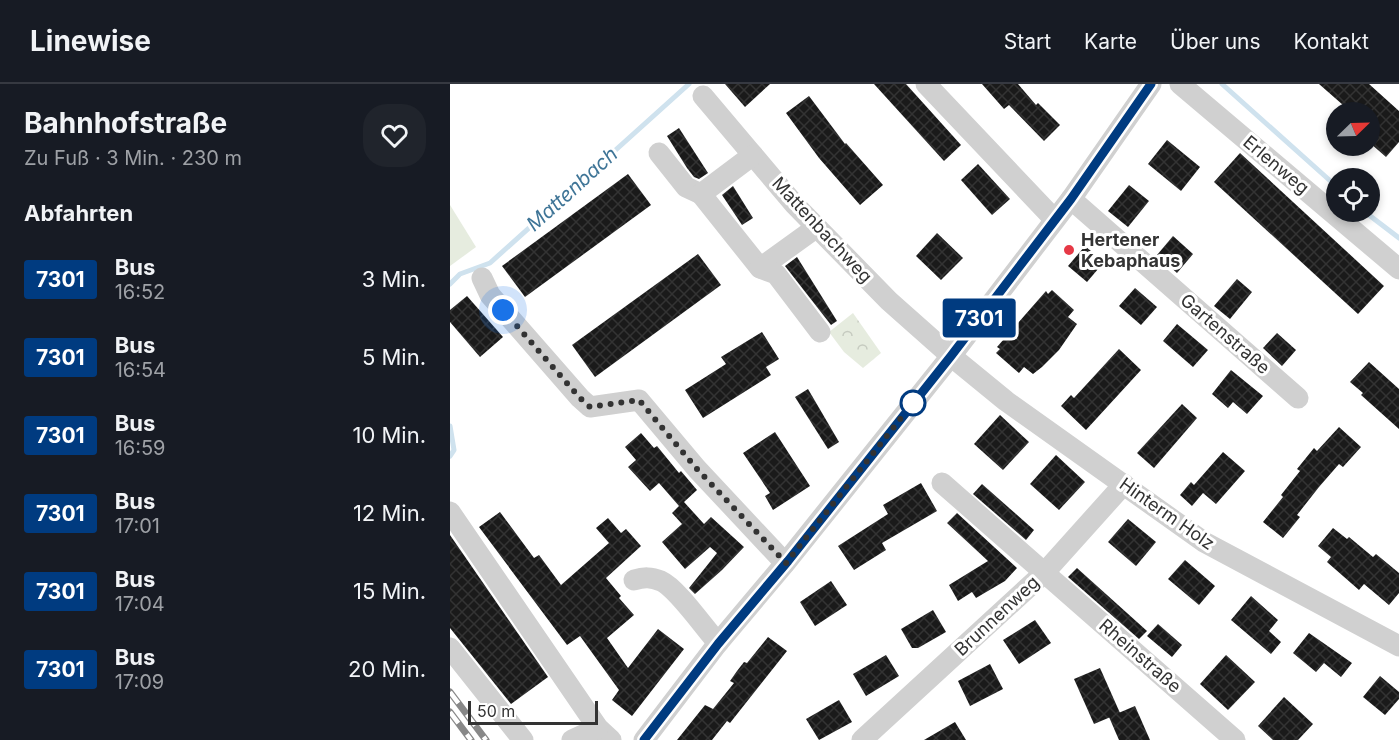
<!DOCTYPE html>
<html lang="de">
<head>
<meta charset="utf-8">
<style>
  :root { --surface:#171b24; --page:#20242c; --text:#f1f3f6; --muted:#9ea1a6; --line:#363941 }
  body { margin:0; font-family:Inter,sans-serif; background:var(--page); color:var(--text); height:100vh; display:flex; flex-direction:column; font-size:22px; white-space:nowrap }
  * { box-sizing:border-box; margin:0 }
  p { font-size:20px; color:var(--muted) }
  .icon { flex:none; width:33px; height:33px; fill:none; stroke:currentColor; stroke-width:2; stroke-linecap:round; stroke-linejoin:round }
  .map { position:relative; flex:1; overflow:hidden }
  .details { display:flex; flex-direction:column; background:var(--surface); width:450px }
  .details>* { flex:none }
  .badge { padding:0 12px; border-radius:4px; font-size:21px; line-height:39px }
  .needle { width:39px; rotate:67deg }
  .controls { position:absolute; left:876px; top:18px; display:grid; gap:12px }
  .controls a { display:grid; place-items:center; width:54px; height:54px; border-radius:50%; background:var(--surface); box-shadow:0 3px 9px #0003; font-size:30px }
  .scale { position:absolute; left:18px; bottom:15px; width:130px; box-sizing:border-box; padding-left:6px; border:3px solid #333; border-top:0; font-size:16px; line-height:21px; white-space:nowrap; color:#333; -webkit-text-stroke:4px #fff; paint-order:stroke }
  .you { position:absolute; width:30px; height:30px; margin:-15px; border:4px solid #fff; border-radius:50%; background:#1a73e8; box-shadow:0 0 0 9px #1a73e833 }
  .map>.badge { position:absolute; translate:-50% -50%; box-shadow:0 0 0 3px #fff }
  h2 { padding:0 24px; font-size:22px; line-height:54px }
  .round { display:grid; place-items:center; flex:none; width:63px; height:63px; border-radius:24px; background:var(--page) }
  .headline { display:flex; align-items:center; justify-content:space-between; height:102px; padding:0 24px }
  h1 { font-size:28px; font-weight:700; line-height:45px }
  ul { padding:0; list-style:none }
  li { display:flex; align-items:center; gap:18px; height:78px; padding:0 24px }
  li div { flex:1 }
  li b { display:block; font-size:22px }
  li em { font-style:normal }
  li .badge { min-width:66px; font-weight:700; text-align:center }
  header { display:flex; align-items:center; gap:36px; box-sizing:border-box; height:84px; padding:0 30px; background:var(--surface); border-bottom:2px solid var(--line) }
  header strong { font-size:28px }
  nav { display:flex; gap:33px; margin-inline-start:auto; font-size:21px }
  main { display:flex; flex:1; min-height:0 }
  .map>svg:first-child { display:block }
  .park { fill:url(#park-crowns) }
  .garden { fill:#e6ecdf }
  .lines { fill:none; stroke-linecap:round; stroke-linejoin:round }
  .stream { stroke:#cfe2ee; stroke-width:5 }
  .building { fill:url(#building-cross-hatch) }
  .minor { stroke:#d0d0d0; stroke-width:21 }
  .rail-casing { stroke:#888; stroke-width:7 }
  .rail { stroke:#fff; stroke-width:4.5; stroke-dasharray:14; stroke-linecap:butt }
  .line-casing { stroke:#fff; stroke-width:14 }
  .line { stroke:#003b80; stroke-width:9 }
  .walk { stroke:#333; stroke-width:6; stroke-dasharray:0 10.8 }
  .poi-dot { fill:#e63946; stroke:#fff; stroke-width:2 }
  .stop-dot { fill:#fff; stroke:#003b80; stroke-width:3 }
  .labels { text-anchor:middle; stroke-width:6; stroke-linejoin:round; paint-order:stroke }
  .street-label { font-size:18px; fill:#333; stroke:#fff }
  .poi-label { font-size:18px; font-weight:bold; fill:#333; stroke:#fff; text-anchor:start }
  .water-label { font-size:20px; font-style:italic; fill:#3f7597; stroke:#fff }
</style>
</head>
<body>
<header>
<strong>Linewise</strong>
<nav><a>Start</a><a>Karte</a><a>Über uns</a><a>Kontakt</a></nav>
</header>
<main>
<section class="details">
<div class="headline"><div><h1>Bahnhofstraße</h1><p>Zu Fuß · 3 Min. · 230 m</p></div><a class="round"><svg class="icon" aria-label="heart" viewBox="0 0 24 24"><path d="M12 20l-8-8c-3-5 5-10 8-4 3-6 11-1 8 4z"/></svg></a></div>
<h2>Abfahrten</h2>
<ul>
<li><span class="badge" style="background:#003b80;color:#fff">7301</span><div><b>Bus</b><p>16:52</p></div><em>3 Min.</em></li>
<li><span class="badge" style="background:#003b80;color:#fff">7301</span><div><b>Bus</b><p>16:54</p></div><em>5 Min.</em></li>
<li><span class="badge" style="background:#003b80;color:#fff">7301</span><div><b>Bus</b><p>16:59</p></div><em>10 Min.</em></li>
<li><span class="badge" style="background:#003b80;color:#fff">7301</span><div><b>Bus</b><p>17:01</p></div><em>12 Min.</em></li>
<li><span class="badge" style="background:#003b80;color:#fff">7301</span><div><b>Bus</b><p>17:04</p></div><em>15 Min.</em></li>
<li><span class="badge" style="background:#003b80;color:#fff">7301</span><div><b>Bus</b><p>17:09</p></div><em>20 Min.</em></li>
</ul>
</section>
<div class="map">
<svg width="949" height="656" viewBox="0 0 949 656">
  <defs>
    <pattern id="park-crowns" width="20" height="18" patternUnits="userSpaceOnUse" patternTransform="scale(1.5)"><rect width="20" height="18" fill="#e6ecdf"/><path d="M2 6a3 3 0 1 1 6 0M12 15a3 3 0 1 1 6 0" fill="none" stroke="#c6cbc0"/></pattern>
    <pattern id="building-cross-hatch" width="8" height="8" patternUnits="userSpaceOnUse" patternTransform="scale(1.5)"><rect width="8" height="8" fill="#1a1a1a"/><path d="M0 0l8 8M0 8l8-8" fill="none" stroke="#333"/></pattern>
  </defs>
  <rect width="100%" height="100%" fill="#fff"/>
  <polygon class="park" points="403,229 431,269 413,284 394,268 379,248"/>
  <polygon class="garden" points="0,121 26,163 0,182"/>
  <g class="lines">
    <g class="stream">
      <polyline points="772,0 886,102"/>
      <polyline points="915,128 949,154"/>
      <polyline points="0,200 10,190 40,179 239,0"/>
      <polyline points="0,342 4,366 0,372"/>
    </g>
  </g>
  <g class="building">
    <polygon points="275,0 320,0 295,23"/>
    <polygon points="424,0 456,0 511,61 494,77"/>
    <polygon points="532,0 568,0 586,21 588,19 610,41 594,57 559,21 554,25"/>
    <polygon points="869,0 919,0 949,27 949,58 936,73 920,59 920,28 901,28"/>
    <polygon points="359,12 395,60 396,59 433,101 410,121 369,74 336,29"/>
    <polygon points="229,44 258,89 249,95 244,93 237,84 217,52"/>
    <polygon points="717,56 750,83 731,107 698,80"/>
    <polygon points="790,69 934,202 908,230 764,98"/>
    <polygon points="528,80 560,115 542,131 511,96"/>
    <polygon points="178,90 201,121 75,213 52,182"/>
    <polygon points="679,101 699,117 678,143 658,127"/>
    <polygon points="283,102 303,134 292,141 272,111"/>
    <polygon points="487,149 513,174 491,196 466,172"/>
    <polygon points="723,152 743,170 727,189 707,171"/>
    <polygon points="635,162 654,178 637,198 618,182"/>
    <polygon points="248,170 271,201 145,293 122,261"/>
    <polygon points="347,173 387,237 381,241 335,182"/>
    <polygon points="787,195 802,208 780,235 764,222"/>
    <polygon points="685,204 707,223 691,241 669,222"/>
    <polygon points="602,206 624,226 618,233 627,240 609,266 592,283 583,290 574,283 569,289 546,269 550,265 547,263 596,207 598,210"/>
    <polygon points="17,212 53,253 30,273 0,238 0,226"/>
    <polygon points="727,240 758,266 743,283 713,257"/>
    <polygon points="312,248 329,275 316,283 321,291 253,334 235,306 276,280 271,273"/>
    <polygon points="827,249 846,266 832,282 813,264"/>
    <polygon points="669,265 691,286 636,346 611,322 621,311 624,314"/>
    <polygon points="919,278 949,305 949,345 911,311 913,309 900,298"/>
    <polygon points="781,286 813,312 797,330 783,318 778,324 762,310"/>
    <polygon points="358,305 389,358 378,365 345,313"/>
    <polygon points="732,320 747,334 704,384 687,369"/>
    <polygon points="550,331 579,358 553,386 524,360"/>
    <polygon points="889,343 911,363 893,383 889,380 869,403 847,431 850,433 833,454 813,438 833,413 831,411 850,387 847,385 864,364 867,367"/>
    <polygon points="325,348 360,402 323,426 315,412 320,409 293,369"/>
    <polygon points="191,349 204,364 207,362 229,389 231,387 247,406 234,418 254,440 261,433 294,463 272,486 245,510 239,504 267,469 260,463 235,485 212,458 232,440 222,429 229,422 209,399 200,407 178,383 186,376 175,363"/>
    <polygon points="773,368 795,387 766,420 753,409 742,422 730,411 741,398 744,401"/>
    <polygon points="606,371 635,398 609,426 580,400"/>
    <polygon points="471,399 487,427 432,459 436,466 404,486 388,462 438,430 433,421"/>
    <polygon points="532,400 584,446 576,456 523,410"/>
    <polygon points="50,428 84,474 89,471 111,501 159,459 146,444 158,434 171,449 176,445 191,462 156,494 171,512 169,514 184,531 157,554 178,584 208,545 234,565 182,632 162,616 169,606 130,552 117,561 29,443"/>
    <polygon points="507,429 567,484 555,497 526,514 522,508 508,517 499,501 538,477 497,439"/>
    <polygon points="678,435 706,458 686,482 658,458"/>
    <polygon points="883,444 897,455 899,453 923,473 926,470 949,489 949,509 939,521 914,500 909,506 877,478 881,473 868,462"/>
    <polygon points="0,451 98,593 61,620 0,544"/>
    <polygon points="735,476 765,502 749,521 718,495"/>
    <polygon points="627,484 697,547 689,555 618,493"/>
    <polygon points="381,497 397,521 365,542 350,518"/>
    <polygon points="801,512 828,536 819,547 831,558 821,570 781,536"/>
    <polygon points="483,526 496,548 468,564 462,564 451,545"/>
    <polygon points="585,536 601,559 569,580 553,556"/>
    <polygon points="708,540 732,561 722,573 697,552"/>
    <polygon points="859,549 902,579 891,593 874,579 866,588 843,569"/>
    <polygon points="318,553 337,567 280,639 277,637 262,656 227,656 255,621 263,625 284,599 280,597 287,587 294,578 297,579"/>
    <polygon points="436,571 449,592 416,612 403,590"/>
    <polygon points="776,571 805,598 778,626 750,600"/>
    <polygon points="540,580 553,605 520,622 508,597"/>
    <polygon points="650,584 670,629 644,640 624,595"/>
    <polygon points="930,592 949,608 949,615 935,631 913,613"/>
    <polygon points="834,613 863,640 848,656 823,656 808,642"/>
    <polygon points="389,616 402,638 369,656 356,635"/>
    <polygon points="685,622 700,656 669,656 659,633"/>
    <polygon points="505,638 516,656 474,656"/>
  </g>
  <g class="lines">
    <g class="minor">
      <polyline points="476,0 604,135"/>
      <polyline points="730,0 949,185"/>
      <polyline points="253,12 345,121 439,217 501,272 556,317 754,458 949,562"/>
      <polyline points="209,69 236,103 251,110"/>
      <polyline points="303,71 251,110 310,184 367,143"/>
      <polyline points="621,115 848,314"/>
      <polyline points="310,184 326,190 370,248"/>
      <polyline points="32,194 40,211 130,314 140,323 189,316 247,385 335,479"/>
      <polyline points="492,399 785,656"/>
      <polyline points="0,428 148,644 161,656"/>
      <path d="M 184,496 C 194,493 201,493 211,497 C 227,504 255,545 268,559"/>
      <polyline points="0,564 73,656"/>
      <polyline points="122,656 148,644"/>
      <polyline points="194,656 268,559 337,477 501,272 621,115 701,0"/>
      <polyline points="412,656 595,488 674,400"/>
    </g>
    <g class="rail-casing">
      <g id="rail">
        <polyline points="0,608 36,656"/>
        <polyline points="0,628 21,656"/>
      </g>
    </g>
    <use href="#rail" class="rail"/>
  </g>
  <g class="lines">
    <g class="line-casing">
      <polyline id="line" points="194,656 268,560 338,477 501,272 621,115 701,0"/>
    </g>
    <use href="#line" class="line"/>
    <polyline class="walk" points="53,226 130,314 140,323 189,316 247,385 336,479 463,319"/>
  </g>
  <circle class="poi-dot" cx="619" cy="166" r="6"/>
  <circle class="stop-dot" cx="463" cy="319" r="12"/>
  <g class="labels">
    <g class="street-label">
      <text transform="translate(826 81) rotate(40)" y="6">Erlenweg</text>
      <text transform="translate(372 146) rotate(47)" y="6">Mattenbachweg</text>
      <text transform="translate(775 250) rotate(41)" y="6">Gartenstraße</text>
      <text transform="translate(717 430) rotate(35)" y="6">Hinterm Holz</text>
      <text transform="translate(547 532) rotate(-43)" y="6">Brunnenweg</text>
      <text transform="translate(690 572) rotate(41)" y="6">Rheinstraße</text>
    </g>
    <g class="poi-label">
      <text x="631" y="162">Hertener<tspan x="631" dy="21">Kebaphaus</tspan></text>
    </g>
    <g class="water-label">
      <text transform="translate(122 105) rotate(-42)" y="7">Mattenbach</text>
    </g>
  </g>
</svg>
<div class="controls">
<a><svg class="needle" viewBox="-14 -14 28 28"><path d="M0-13l5 13h-10z" fill="#e53935"/><path d="M0 13l5-13h-10z" fill="#9ea1a6"/></svg></a>
<a><svg class="icon" aria-label="locate" viewBox="0 0 24 24"><circle cx="12" cy="12" r="6"/><path d="M12 2v4M12 18v4M2 12h4M18 12h4"/></svg></a>
</div>
<div class="scale">50 m</div>
<div class="you" style="left:53px;top:226px"></div>
<b class="badge" style="left:529px;top:234px;background:#003b80;color:#fff">7301</b>
</div>
</main>
</body>
</html>
